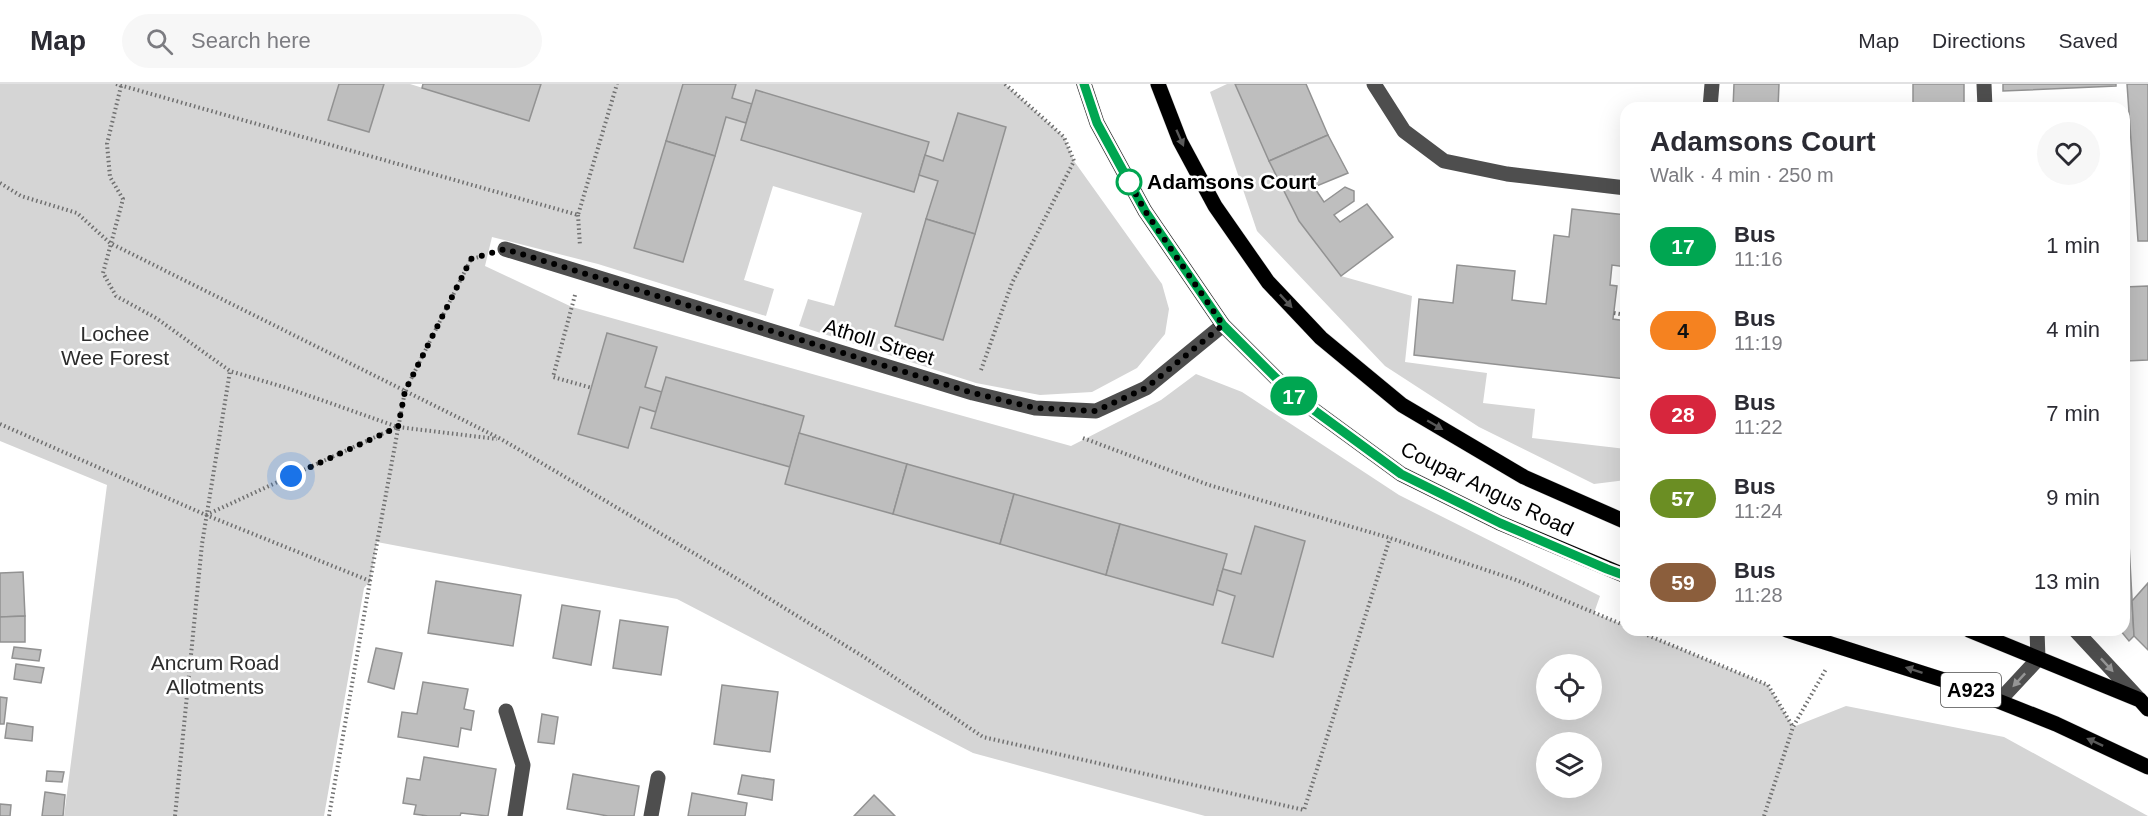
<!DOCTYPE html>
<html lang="en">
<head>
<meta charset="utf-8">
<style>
  :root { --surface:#fff; --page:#f7f7f7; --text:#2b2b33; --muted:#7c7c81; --line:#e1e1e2 }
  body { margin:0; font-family:Arial,sans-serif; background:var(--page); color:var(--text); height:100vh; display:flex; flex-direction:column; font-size:22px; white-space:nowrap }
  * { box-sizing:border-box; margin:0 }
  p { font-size:20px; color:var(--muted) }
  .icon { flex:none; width:33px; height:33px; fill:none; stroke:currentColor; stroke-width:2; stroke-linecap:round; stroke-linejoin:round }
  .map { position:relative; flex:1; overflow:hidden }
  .details { position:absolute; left:1620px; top:18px; width:510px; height:534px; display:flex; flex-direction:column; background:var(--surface); border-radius:18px; box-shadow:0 6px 24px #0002 }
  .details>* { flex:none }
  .badge { padding:0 12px; border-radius:20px; font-size:21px; line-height:39px }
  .buttons { position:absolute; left:1536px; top:570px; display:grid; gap:12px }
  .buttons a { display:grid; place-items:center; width:66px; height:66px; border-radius:50%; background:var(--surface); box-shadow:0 6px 24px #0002; font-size:30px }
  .you { position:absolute; width:30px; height:30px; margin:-15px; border:4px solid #fff; border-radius:50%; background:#1a73e8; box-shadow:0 0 0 9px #1a73e833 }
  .map>.badge { position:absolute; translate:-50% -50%; box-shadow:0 0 0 3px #fff }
  .round { display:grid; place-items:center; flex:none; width:63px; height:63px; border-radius:32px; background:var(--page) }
  .overview { display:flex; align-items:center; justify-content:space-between; height:102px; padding:0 30px }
  h1 { font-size:28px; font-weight:800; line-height:45px }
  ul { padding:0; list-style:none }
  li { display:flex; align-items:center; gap:18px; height:84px; padding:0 30px }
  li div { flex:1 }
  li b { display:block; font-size:22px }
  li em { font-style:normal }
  li .badge { min-width:66px; font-weight:700; text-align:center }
  header { display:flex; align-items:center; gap:36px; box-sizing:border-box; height:84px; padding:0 30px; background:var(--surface); border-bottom:2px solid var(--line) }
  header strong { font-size:28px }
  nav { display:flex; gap:33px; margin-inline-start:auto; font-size:21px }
  .search { width:420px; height:54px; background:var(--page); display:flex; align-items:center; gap:15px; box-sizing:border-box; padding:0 21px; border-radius:33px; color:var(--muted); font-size:22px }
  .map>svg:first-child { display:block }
  .green { fill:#d5d5d5; fill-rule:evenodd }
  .building { fill:#bebebe; stroke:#929292; stroke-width:1.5 }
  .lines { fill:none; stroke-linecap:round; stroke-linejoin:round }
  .major-casing { stroke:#dbdbdb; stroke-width:16 }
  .path { stroke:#707070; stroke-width:4; stroke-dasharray:1.5 3; stroke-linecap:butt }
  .minor { stroke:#4e4e4e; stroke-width:15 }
  .major { stroke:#000; stroke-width:15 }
  .oneway { fill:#595959 }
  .oneway2 { fill:#959595 }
  .line-casing { stroke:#fff; stroke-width:14 }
  .line { stroke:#00a651; stroke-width:9 }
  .walk { stroke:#000; stroke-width:6; stroke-dasharray:0 10.8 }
  .stop-dot { fill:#fff; stroke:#00a651; stroke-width:3 }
  .labels { text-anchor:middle; stroke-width:5; stroke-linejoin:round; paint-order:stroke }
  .shield { fill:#fff; stroke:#4c4c4c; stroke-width:1.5 }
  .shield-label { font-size:20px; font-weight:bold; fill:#000 }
  .stop-label { font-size:21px; font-weight:bold; fill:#000; stroke:#fff; text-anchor:start }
  .park-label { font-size:21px; fill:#2c2c2c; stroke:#fff }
  .street-label { font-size:21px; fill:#000; stroke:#fff }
</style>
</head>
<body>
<header>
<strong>Map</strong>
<div class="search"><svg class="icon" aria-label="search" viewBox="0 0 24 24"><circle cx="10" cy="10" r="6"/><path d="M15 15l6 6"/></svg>Search here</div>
<nav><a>Map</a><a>Directions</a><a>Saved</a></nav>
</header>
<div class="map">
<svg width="2148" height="732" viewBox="0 0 2148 732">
  <rect width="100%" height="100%" fill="#fff"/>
  <g class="green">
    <path d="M 0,0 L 339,0 L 369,48 L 384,0 L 410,0 L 529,37 L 541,0 L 1005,0 L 1064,53 L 1074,77 L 1162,200 L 1169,225 L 1165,250 L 1137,284 L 1092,308 L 1040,311 L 976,299 L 799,242 L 808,215 L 834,222 L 862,129 L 773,102 L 744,196 L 774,205 L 766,232 L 598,180 L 492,153 L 485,182 L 572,223 L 1071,362 L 1161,316 L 1196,290 L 1242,308 L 1399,411 L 1600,512 L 1594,529 L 1626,542 L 1626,546 L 1635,546 L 1768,601 L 1793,643 L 1846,622 L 2004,653 L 2148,732 L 1205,732 L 973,669 L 677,515 L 377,458 L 370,497 L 364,504 L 324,732 L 64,732 L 107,401 L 0,357 ZM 1546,580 L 1592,580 L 1592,626 L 1546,626 ZM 1546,658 L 1592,658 L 1592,704 L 1546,704 Z"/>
    <polygon points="1227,0 1235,0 1269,77 1299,137 1341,192 1412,212 1405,278 1487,289 1483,319 1535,325 1532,354 1626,365 1626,396 1594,400 1479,343 1385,282 1257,147 1210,8"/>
  </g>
  <g class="building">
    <polygon points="339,0 384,0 369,48 328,36"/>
    <polygon points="423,0 541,0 529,37 422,4"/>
    <polygon points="683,0 736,0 732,14 752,20 746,39 726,33 715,72 666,57"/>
    <polygon points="1235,0 1306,0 1328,51 1269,77"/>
    <polygon points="1734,0 1779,0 1778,24 1733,24"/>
    <rect x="1913" y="0" width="51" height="24"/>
    <polygon points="2003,0 2116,0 2116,2 2003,7"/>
    <polygon points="2127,0 2148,0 2148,157 2138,157"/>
    <polygon points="756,6 929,58 914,108 741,56"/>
    <polygon points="958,29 1006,43 975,150 926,135 938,97 919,91 925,71 943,77"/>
    <polygon points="1328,51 1348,89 1314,103 1324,118 1345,103 1354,107 1354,117 1334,131 1340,138 1367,120 1393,153 1341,192 1299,137 1269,77"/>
    <polygon points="666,57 715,72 683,178 634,164"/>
    <polygon points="1572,125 1626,131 1626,183 1612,181 1610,201 1617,202 1613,235 1626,237 1626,295 1414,271 1419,215 1453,219 1457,181 1515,187 1512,216 1546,220 1554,151 1569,153"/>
    <polygon points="926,135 975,150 943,256 895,242"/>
    <polygon points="2148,202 2148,276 2126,277 2124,203"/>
    <polygon points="607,249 657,263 645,303 662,308 656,328 640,323 628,364 578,350"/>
    <polygon points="666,293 804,332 790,383 651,344"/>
    <polygon points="799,349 907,380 893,430 785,400"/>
    <polygon points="907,380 1014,410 1000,460 893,430"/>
    <polygon points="2124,404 2126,404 2134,552 2129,557 2120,546 2124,546"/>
    <polygon points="1014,410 1120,440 1106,491 1000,460"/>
    <polygon points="1120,440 1227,470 1213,521 1106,491"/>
    <polygon points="1255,442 1305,457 1273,573 1222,559 1235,512 1217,506 1223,485 1241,490"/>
    <polygon points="23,488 25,532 0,533 0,489"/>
    <polygon points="436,497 521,511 513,562 428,549"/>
    <polygon points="2148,499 2148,566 2134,552 2132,517"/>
    <polygon points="562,521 600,527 591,581 553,574"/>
    <polygon points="25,532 25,558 0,558 0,533"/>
    <polygon points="620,536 668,543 661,591 613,584"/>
    <polygon points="14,563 41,566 39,577 12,574"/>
    <polygon points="376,564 402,569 394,605 368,598"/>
    <polygon points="16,580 44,584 41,599 14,595"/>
    <polygon points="423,598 468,605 464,625 474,627 471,646 461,644 458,663 398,653 402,628 417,630"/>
    <polygon points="722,601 778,608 770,668 714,660"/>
    <polygon points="0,613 7,614 4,640 0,640"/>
    <polygon points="542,630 558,633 554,660 538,658"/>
    <polygon points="7,639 33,643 32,657 5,654"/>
    <polygon points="424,673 496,685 488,732 461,729 460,732 428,732 414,730 416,721 403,719 407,694 420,696"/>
    <polygon points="47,687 64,688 62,698 46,697"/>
    <polygon points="573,690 639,702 634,732 608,732 567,725"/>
    <polygon points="742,691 774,696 772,716 738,710"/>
    <polygon points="45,708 65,711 63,732 42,732"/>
    <polygon points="692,709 747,719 745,732 688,732"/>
    <polygon points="874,711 895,732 854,732"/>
    <polygon points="0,720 11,721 10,732 0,732"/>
  </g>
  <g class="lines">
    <g class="major-casing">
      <g id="major">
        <polyline points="1084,0 1097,39 1145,127 1223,241 1292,310 1401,390 1500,439 1626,492"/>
        <polyline points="1158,0 1180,57 1215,122 1268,198 1321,254 1402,321 1524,393 1626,438"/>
        <polyline points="1787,546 1953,599 2056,640 2148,683"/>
        <polyline points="1969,546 2140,616 2148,625"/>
      </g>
    </g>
    <g class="path">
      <polyline points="116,0 578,131 617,0"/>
      <polyline points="121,2 107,60 110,93 123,115 103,189 116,212 156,234 230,287 287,304 398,343 497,355"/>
      <polyline points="0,99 21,112 77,129 110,159 501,355 734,493 864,573 983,653 1304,726 1390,454"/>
      <polyline points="578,131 580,162"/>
      <polyline points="575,211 553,293 592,304"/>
      <polyline points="1614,229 1626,231"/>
      <polyline points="981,286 1012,199 1074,77 1064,53 1005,0"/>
      <polyline points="0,340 206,431 370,497 329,732"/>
      <polyline points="1083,354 1209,401 1390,454 1516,496 1626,542"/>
      <polyline points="206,431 397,343"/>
      <polyline points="370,497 405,307 471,175 483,172"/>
      <polyline points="1635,546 1768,601 1793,643"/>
      <polyline points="175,732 202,460 230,287"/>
      <polyline points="1764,732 1793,643 1826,585"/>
    </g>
    <g class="minor">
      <polyline points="1374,0 1404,47 1444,77 1507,90 1626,104"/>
      <polyline points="1984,0 1985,24"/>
      <polyline points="1710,24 1712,0"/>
      <polyline points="505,165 973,309 1035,324 1096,327 1146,304 1223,241"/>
      <polyline points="2075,546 2140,616"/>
      <polyline points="1999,617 2038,575 2037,546"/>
      <polyline points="506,627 523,681 515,732"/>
      <polyline points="651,732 658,694"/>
    </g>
    <use href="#major" class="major"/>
  </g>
  <defs><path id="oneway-solid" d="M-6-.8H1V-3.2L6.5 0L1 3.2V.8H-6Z" transform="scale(1.5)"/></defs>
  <g class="oneway">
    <use href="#oneway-solid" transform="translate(1180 54) rotate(66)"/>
    <use href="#oneway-solid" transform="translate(1286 217) rotate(47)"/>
    <use href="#oneway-solid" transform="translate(1435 341) rotate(30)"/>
    <use href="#oneway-solid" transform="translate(1914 586) rotate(-162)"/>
    <use href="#oneway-solid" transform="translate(2095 658) rotate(-155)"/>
  </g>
  <g class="oneway2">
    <use href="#oneway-solid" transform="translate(2107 581) rotate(47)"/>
    <use href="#oneway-solid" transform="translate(2019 596) rotate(133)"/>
  </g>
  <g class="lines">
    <g class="line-casing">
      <polyline id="line" points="1084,0 1097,39 1145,127 1223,241 1292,310 1401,390 1500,439 1607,485 1626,492"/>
    </g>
    <use href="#line" class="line"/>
    <polyline class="walk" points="291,392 398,343 405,307 471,175 505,165 973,309 1035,324 1096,327 1146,304 1223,241 1145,127 1126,92 1129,98"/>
  </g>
  <circle class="stop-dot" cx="1129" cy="98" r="12"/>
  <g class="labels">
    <rect class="shield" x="1941" y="589" width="60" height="34" rx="4.5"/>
    <g class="shield-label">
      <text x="1971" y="613">A923</text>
    </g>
    <g class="stop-label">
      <text x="1147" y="105">Adamsons Court</text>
    </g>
    <g class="park-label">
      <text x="115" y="257">Lochee<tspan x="115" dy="24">Wee Forest</tspan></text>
      <text x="215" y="586">Ancrum Road<tspan x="215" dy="24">Allotments</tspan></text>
    </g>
    <g class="street-label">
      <text transform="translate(879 258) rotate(17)" y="7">Atholl Street</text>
      <text transform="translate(1487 405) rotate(26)" y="7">Coupar Angus Road</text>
    </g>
  </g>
</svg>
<div class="buttons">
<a><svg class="icon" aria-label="locate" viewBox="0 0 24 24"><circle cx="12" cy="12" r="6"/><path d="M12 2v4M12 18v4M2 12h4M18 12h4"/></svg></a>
<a><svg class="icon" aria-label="layers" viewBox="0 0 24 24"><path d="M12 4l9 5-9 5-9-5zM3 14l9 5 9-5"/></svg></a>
</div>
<div class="you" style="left:291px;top:392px"></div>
<b class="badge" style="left:1294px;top:312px;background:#00a651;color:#fff">17</b>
<section class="details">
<div class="overview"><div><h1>Adamsons Court</h1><p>Walk · 4 min · 250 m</p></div><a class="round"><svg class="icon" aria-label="heart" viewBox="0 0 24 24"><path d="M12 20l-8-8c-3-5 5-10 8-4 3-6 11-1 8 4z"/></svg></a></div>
<ul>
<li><span class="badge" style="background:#00a651;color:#fff">17</span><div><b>Bus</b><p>11:16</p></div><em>1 min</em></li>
<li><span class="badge" style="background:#f58220;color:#111">4</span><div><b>Bus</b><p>11:19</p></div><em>4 min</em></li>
<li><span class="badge" style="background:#d7263d;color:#fff">28</span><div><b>Bus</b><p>11:22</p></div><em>7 min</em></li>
<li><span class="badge" style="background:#6b8e23;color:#fff">57</span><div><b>Bus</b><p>11:24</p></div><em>9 min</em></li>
<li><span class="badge" style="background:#8b5e3c;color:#fff">59</span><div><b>Bus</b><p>11:28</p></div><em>13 min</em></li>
</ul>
</section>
</div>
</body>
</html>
